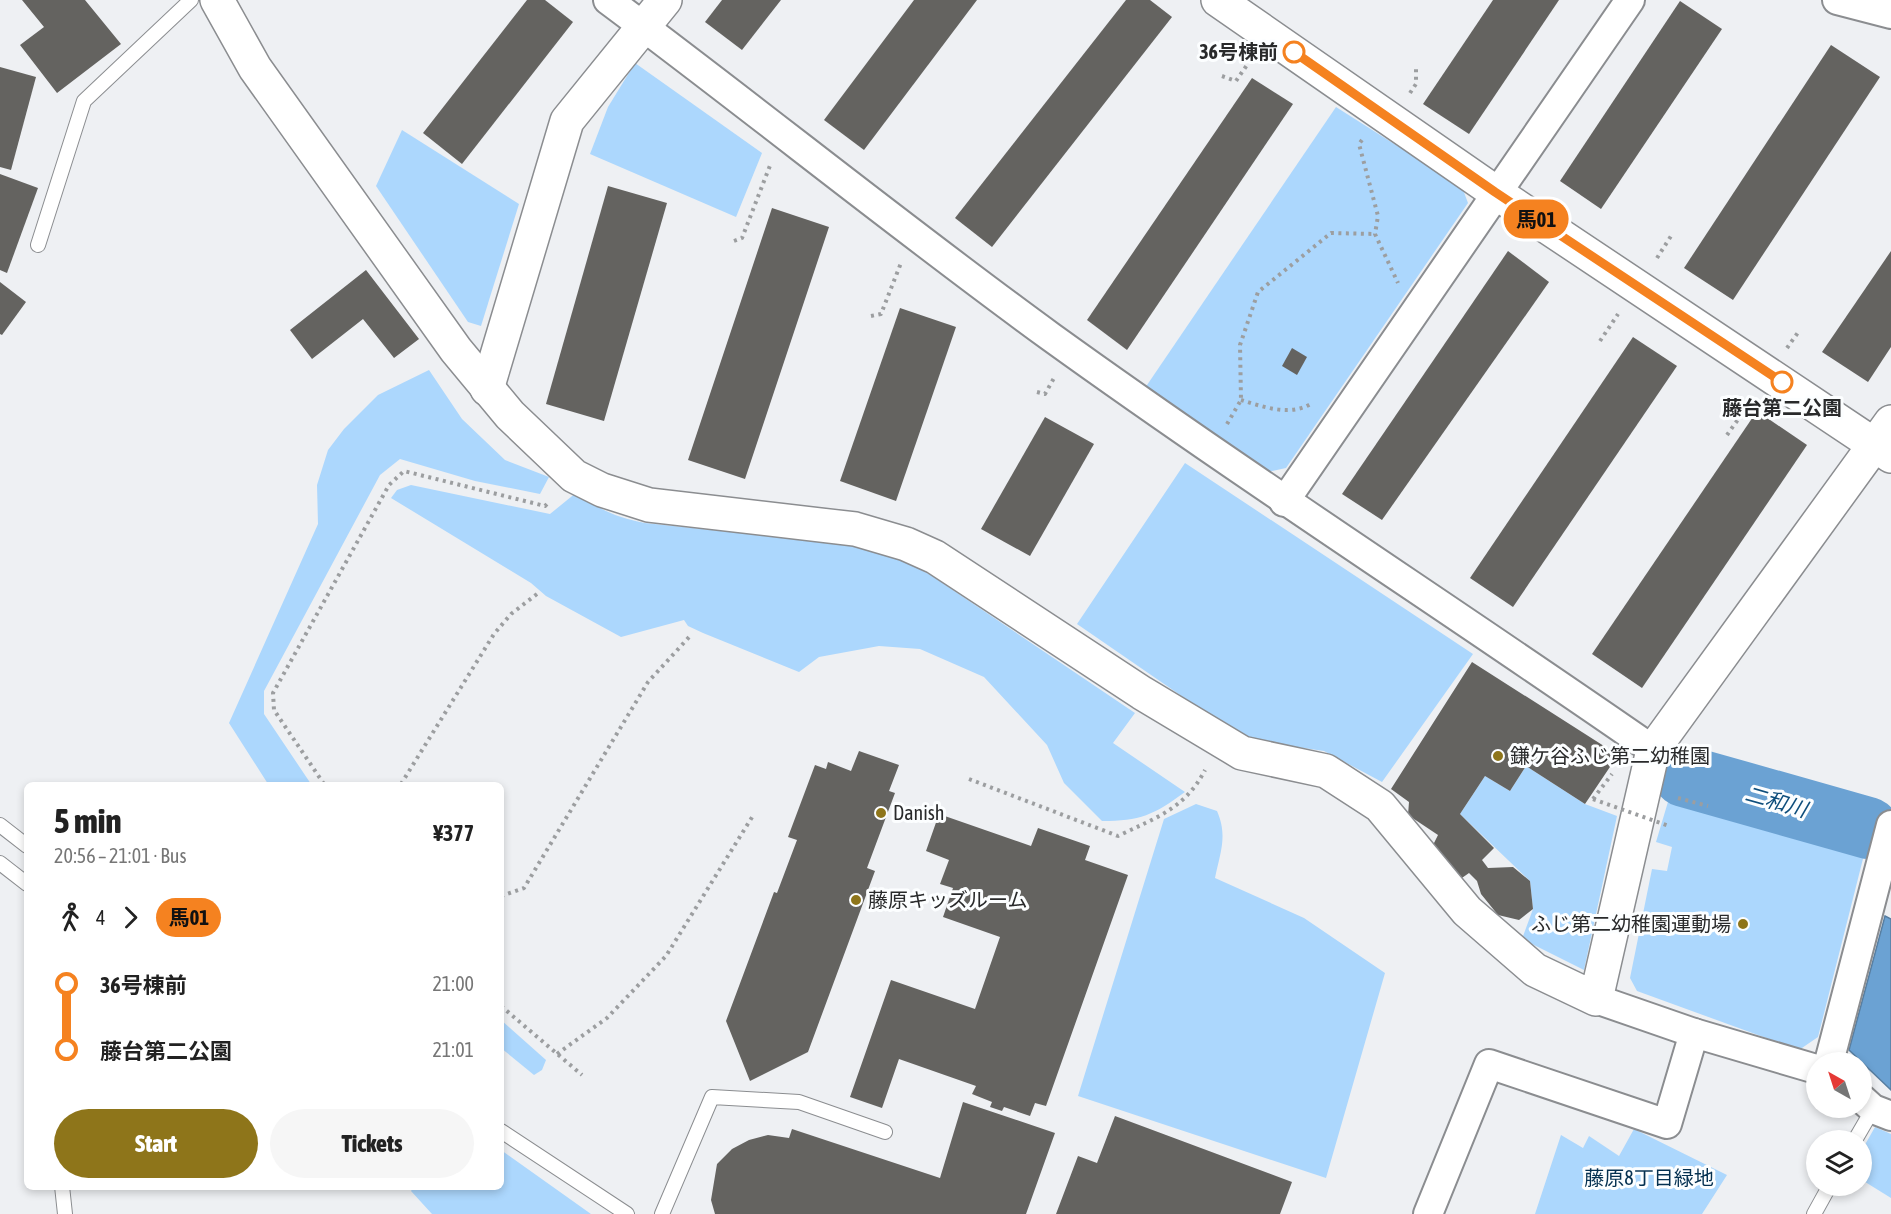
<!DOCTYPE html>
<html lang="en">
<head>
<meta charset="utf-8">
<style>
  :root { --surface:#fff; --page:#f6f6f6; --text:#222; --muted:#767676; --accent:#8e751a }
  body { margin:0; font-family:"Asap Condensed","Noto Sans JP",sans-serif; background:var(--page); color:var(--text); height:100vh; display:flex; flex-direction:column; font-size:22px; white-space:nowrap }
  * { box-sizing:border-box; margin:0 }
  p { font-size:20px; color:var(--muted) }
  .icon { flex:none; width:33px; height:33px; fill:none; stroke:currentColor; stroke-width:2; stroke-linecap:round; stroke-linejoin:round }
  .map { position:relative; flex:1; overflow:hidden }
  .panel { position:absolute; left:24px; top:782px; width:480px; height:408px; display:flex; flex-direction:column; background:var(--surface); border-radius:9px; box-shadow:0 3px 9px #0003 }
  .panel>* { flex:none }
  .badge { padding:0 12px; border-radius:20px; font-size:21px; line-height:39px }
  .needle { width:39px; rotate:321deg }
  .buttons { position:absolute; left:1806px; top:1052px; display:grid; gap:12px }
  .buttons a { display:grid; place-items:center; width:66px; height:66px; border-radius:50%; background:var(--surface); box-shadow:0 3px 9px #0003; font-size:30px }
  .map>.badge { position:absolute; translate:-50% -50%; box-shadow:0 0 0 3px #fff }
  .legs { display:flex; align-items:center; gap:9px; height:66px; padding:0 30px; font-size:20px }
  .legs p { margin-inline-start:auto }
  .summary { display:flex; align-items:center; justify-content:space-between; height:102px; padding:0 30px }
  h1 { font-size:33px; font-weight:800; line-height:45px }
  .primary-button { display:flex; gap:12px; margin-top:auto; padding:12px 30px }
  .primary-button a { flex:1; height:69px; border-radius:36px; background:var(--accent); color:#fff; font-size:24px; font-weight:800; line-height:69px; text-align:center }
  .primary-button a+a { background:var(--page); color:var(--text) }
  ul { padding:0 30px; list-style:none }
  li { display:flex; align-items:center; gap:21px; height:66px; font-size:22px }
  li i { display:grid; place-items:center; width:9px; height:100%; margin:0 8px; background:currentColor }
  li i::after { content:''; width:15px; height:15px; margin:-8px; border:4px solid; border-radius:50%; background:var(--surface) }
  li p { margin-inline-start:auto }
  li:first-child i { background:linear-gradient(#0000 50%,currentColor 0) }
  li:last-child i { background:linear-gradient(currentColor 50%,#0000 0) }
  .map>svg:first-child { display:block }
  .green { fill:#acd7fd }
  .water { fill:#6ba2d3; stroke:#577ea1; stroke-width:1.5 }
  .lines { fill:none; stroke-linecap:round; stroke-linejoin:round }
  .river { stroke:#6ba2d3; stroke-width:62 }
  .building { fill:#646360 }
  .service-casing { stroke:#8b8d90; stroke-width:16 }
  .minor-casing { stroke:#8b8d90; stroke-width:32 }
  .tertiary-casing { stroke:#8b8d90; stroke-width:36 }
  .path { stroke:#9c9ea0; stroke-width:4; stroke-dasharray:3 4.5; stroke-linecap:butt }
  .service { stroke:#fff; stroke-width:14 }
  .minor { stroke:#fff; stroke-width:28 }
  .tertiary { stroke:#fff; stroke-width:33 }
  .path-bridge { stroke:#9c9ea0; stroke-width:4; stroke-dasharray:3 4.5; stroke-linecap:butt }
  .line-1-casing { stroke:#fff; stroke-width:14 }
  .line-1 { stroke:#f58220; stroke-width:9 }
  .stop-1-dot { fill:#fff; stroke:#f58220; stroke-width:3 }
  .poi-dot { fill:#8e751a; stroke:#fcfeff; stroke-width:2 }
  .labels { text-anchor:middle; stroke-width:6; stroke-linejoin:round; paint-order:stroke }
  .stop-label { font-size:20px; font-weight:bold; fill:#292a2b; stroke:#fcfeff; text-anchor:end }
  .poi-label { font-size:20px; fill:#292a2b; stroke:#fcfeff; text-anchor:start }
  .park-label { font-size:20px; fill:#053151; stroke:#fcfeff }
  .water-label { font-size:21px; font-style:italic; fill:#0e4e7c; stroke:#fcfeff }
</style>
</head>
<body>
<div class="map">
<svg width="1891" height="1214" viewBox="0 0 1891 1214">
  <rect width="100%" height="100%" fill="#eef0f3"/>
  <g class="green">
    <polygon points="635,63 762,153 736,217 590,154 608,107"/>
    <polygon points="1336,107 1462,187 1468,203 1286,468 1268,472 1145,388"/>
    <polygon points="402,130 519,204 481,326 468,322 376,186"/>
    <polygon points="429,370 462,419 505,460 549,477 540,494 475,481 400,459 380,475 264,691 264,714 311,784 268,784 229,723 318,524 317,485 328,450 344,429 378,395"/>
    <polygon points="1185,463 1473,654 1382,782 1324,751 1244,739 1077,624"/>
    <path d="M 411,485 L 550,514 L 577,492 C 599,510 618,518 645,523 L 856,545 L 898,557 L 932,576 L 1135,713 L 1113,743 L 1185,792 C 1154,815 1140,821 1102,821 L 1064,783 L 1047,745 L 984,677 L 920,649 L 879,646 L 819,657 L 799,672 L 703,633 L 688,626 L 684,620 L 621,637 L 546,596 L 531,583 L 391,498 L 397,490 Z"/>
    <polygon points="1526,766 1585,804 1617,816 1584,970 1522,939 1533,909 1530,881 1460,814 1485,776 1510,791"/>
    <polygon points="1673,785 1869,835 1818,1037 1799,1050 1637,991 1630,978 1652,869 1667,871 1672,847 1656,842"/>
    <path d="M 1196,804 L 1217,811 C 1228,836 1220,853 1215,878 L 1304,918 L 1385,973 L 1326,1178 L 1078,1096 L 1164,819 Z"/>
    <polygon points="501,1020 546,1060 542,1070 534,1075 501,1048"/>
    <polygon points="1875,1127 1891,1134 1891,1198 1862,1180 1862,1150"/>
    <polygon points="1634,1129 1727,1175 1702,1214 1535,1214 1561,1135 1583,1148 1589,1136 1619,1156"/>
    <polygon points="501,1150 591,1214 432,1214 411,1191 414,1186 501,1186"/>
  </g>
  <polygon class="water" points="1885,916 1891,919 1891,1090 1849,1050"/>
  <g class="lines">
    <polyline class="river" points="1684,776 1868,828"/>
  </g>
  <g class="building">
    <polygon points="22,0 85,0 121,44 57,93 20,45 44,27"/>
    <polygon points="527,0 545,0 573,22 462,164 423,133"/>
    <polygon points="722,0 781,0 742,50 705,22"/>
    <polygon points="914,0 977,0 864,150 824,120"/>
    <polygon points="1126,0 1150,0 1172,17 992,247 955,218"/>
    <polygon points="1493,0 1559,0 1469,134 1423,104"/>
    <polygon points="1680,1 1722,29 1601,209 1560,181"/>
    <polygon points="1831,45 1880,77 1733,300 1684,268"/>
    <polygon points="0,67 36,77 11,170 0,167"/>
    <polygon points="1252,78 1293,104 1127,350 1087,320"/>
    <polygon points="0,174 38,188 7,273 0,270"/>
    <polygon points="608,186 667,203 604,421 546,404"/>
    <polygon points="772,208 829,227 745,479 688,460"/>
    <polygon points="1508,251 1549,282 1382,520 1342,494"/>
    <polygon points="1891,251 1891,347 1868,382 1822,352"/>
    <polygon points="366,270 419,339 394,358 363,319 312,359 290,330"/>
    <polygon points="0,282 26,302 2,335 0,334"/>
    <polygon points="900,308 956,327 896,501 840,481"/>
    <polygon points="1633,337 1677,366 1513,607 1470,578"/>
    <polygon points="1292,348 1307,357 1297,375 1282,366"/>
    <polygon points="1757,411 1807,445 1642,688 1592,654"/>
    <polygon points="1045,417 1094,444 1030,556 981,529"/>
    <polygon points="1472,662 1618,755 1585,804 1526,766 1510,791 1485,776 1460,814 1494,848 1482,860 1488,868 1513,867 1530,881 1533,909 1519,920 1498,915 1481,894 1477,881 1469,873 1459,880 1432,847 1438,835 1408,815 1409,802 1391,789"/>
    <polygon points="859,751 899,765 889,791 895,793 867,868 875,871 808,1052 750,1081 726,1021 774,892 777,893 797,840 788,837 815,765 826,769 828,762 851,771"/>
    <polygon points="939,814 1031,846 1038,828 1090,846 1085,860 1128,875 1046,1106 1035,1103 1030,1116 1004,1107 1002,1111 990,1107 992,1102 972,1094 976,1086 899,1059 882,1108 850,1097 891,980 975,1009 1000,937 943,917 953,888 940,884 949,860 926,851"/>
    <polygon points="963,1102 1055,1133 1026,1214 715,1214 711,1200 717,1164 732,1149 749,1140 768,1135 789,1138 792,1129 940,1178"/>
    <polygon points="1115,1116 1292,1182 1280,1214 1056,1214 1078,1156 1097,1163"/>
  </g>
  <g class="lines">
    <g class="service-casing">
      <g id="service">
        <polyline points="38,245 84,101 191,0"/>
        <polyline points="0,825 27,846"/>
        <polyline points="0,863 27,884"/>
        <polyline points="501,1131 627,1214"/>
        <polyline points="1855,1140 1873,1109"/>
        <polyline points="62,1186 65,1214"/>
        <polyline points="662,1214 712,1097 799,1102 885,1132"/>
        <polyline points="1814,1214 1830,1185"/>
      </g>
    </g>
    <g class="minor-casing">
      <g id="minor">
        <path d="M 608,0 C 757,111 901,228 1051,337 C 1248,479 1453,611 1653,750"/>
        <polyline points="1837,0 1891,14"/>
        <polyline points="1284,502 1630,0"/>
        <polyline points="1596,999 1694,1033 1816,1069"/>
        <polyline points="1829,1062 1891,825"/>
        <polyline points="1862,1099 1873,1109 1891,1116"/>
        <polyline points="1428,1214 1489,1064 1667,1124 1694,1033"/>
      </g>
    </g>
    <g class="tertiary-casing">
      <g id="tertiary">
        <polyline points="217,0 255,68 456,350 510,415 574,476 602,490 649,505 855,529 906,544 935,557 1142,693 1242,753 1326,771 1380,806 1467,911 1535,970 1596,999 1653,750 1891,422"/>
        <polyline points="1218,0 1495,192 1891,456"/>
        <polyline points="487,389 567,121 665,0"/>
      </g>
    </g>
    <g class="path">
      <polyline points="1222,76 1236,81 1249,62"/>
      <polyline points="1410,93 1416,84 1416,65"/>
      <polyline points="1362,140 1359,144 1378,216 1375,234 1398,283"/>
      <polyline points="734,241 742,238 771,163"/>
      <polyline points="1657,258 1671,236"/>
      <polyline points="871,316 881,314 901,263"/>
      <polyline points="1600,341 1618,314"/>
      <polyline points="1787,348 1799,331"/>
      <polyline points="1037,392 1045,394 1054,378"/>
      <path d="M 1241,400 C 1264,407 1291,417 1312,403"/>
      <polyline points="1227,424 1241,400 1240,345 1258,292 1331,233 1375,234"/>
      <polyline points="1727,435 1751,401"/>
      <path d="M 969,779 L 1118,836 C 1155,818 1185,809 1205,770"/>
      <polyline points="324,784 274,710 273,693 389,485 404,471 545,506 550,501"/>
      <polyline points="401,784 494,634 511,614 537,594"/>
      <polyline points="1678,798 1708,806"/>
      <polyline points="1593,799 1612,774"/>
      <polyline points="501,896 524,888 648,682 691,635"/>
      <polyline points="501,1006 582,1075"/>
      <polyline points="557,1054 607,1018 666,956 754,814"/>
    </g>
    <use href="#service" class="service"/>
    <use href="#minor" class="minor"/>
    <use href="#tertiary" class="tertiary"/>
    <polyline class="path-bridge" points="1593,799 1669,826"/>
  </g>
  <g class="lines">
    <g class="line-1-casing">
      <polyline id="line-1" points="1294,52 1495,192 1782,382"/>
    </g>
    <use href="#line-1" class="line-1"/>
  </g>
  <g class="stop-1-dot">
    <circle cx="1294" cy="52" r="10"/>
    <circle cx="1782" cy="382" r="10"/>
  </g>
  <g class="poi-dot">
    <circle cx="1498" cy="756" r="6"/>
    <circle cx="881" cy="813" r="6"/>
    <circle cx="856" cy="900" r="6"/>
    <circle cx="1743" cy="924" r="6"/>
  </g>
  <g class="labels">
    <g class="stop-label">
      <text x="1278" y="59">36号棟前</text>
      <text x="1782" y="415" text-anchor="middle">藤台第二公園</text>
    </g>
    <g class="poi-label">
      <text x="1510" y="763">鎌ケ谷ふじ第二幼稚園</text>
      <text x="893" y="820">Danish</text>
      <text x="868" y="907">藤原キッズルーム</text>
      <text x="1731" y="931" text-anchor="end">ふじ第二幼稚園運動場</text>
    </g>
    <g class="park-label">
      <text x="1649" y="1185">藤原8丁目緑地</text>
    </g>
    <g class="water-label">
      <text transform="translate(1776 802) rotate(16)" y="7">二和川</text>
    </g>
  </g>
</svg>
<div class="buttons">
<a><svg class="needle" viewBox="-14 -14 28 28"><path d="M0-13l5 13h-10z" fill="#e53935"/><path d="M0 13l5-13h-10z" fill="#767676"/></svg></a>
<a><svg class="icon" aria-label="layers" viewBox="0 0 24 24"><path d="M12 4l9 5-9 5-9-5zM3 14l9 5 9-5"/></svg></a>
</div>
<b class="badge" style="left:1536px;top:219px;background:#f58220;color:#111">馬01</b>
<section class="panel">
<div class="summary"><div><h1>5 min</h1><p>20:56 – 21:01 · Bus</p></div><b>¥377</b></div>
<div class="legs"><svg class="icon" aria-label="walk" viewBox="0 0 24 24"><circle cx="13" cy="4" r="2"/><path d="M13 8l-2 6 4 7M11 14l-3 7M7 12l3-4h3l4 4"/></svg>4<svg class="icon" aria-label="forward" viewBox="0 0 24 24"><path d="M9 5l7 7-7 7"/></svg><b class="badge" style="background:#f58220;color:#111">馬01</b></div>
<ul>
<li><i style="color:#f58220"></i><b>36号棟前</b><p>21:00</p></li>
<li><i style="color:#f58220"></i><b>藤台第二公園</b><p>21:01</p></li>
</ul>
<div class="primary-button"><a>Start</a><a>Tickets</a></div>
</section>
</div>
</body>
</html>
